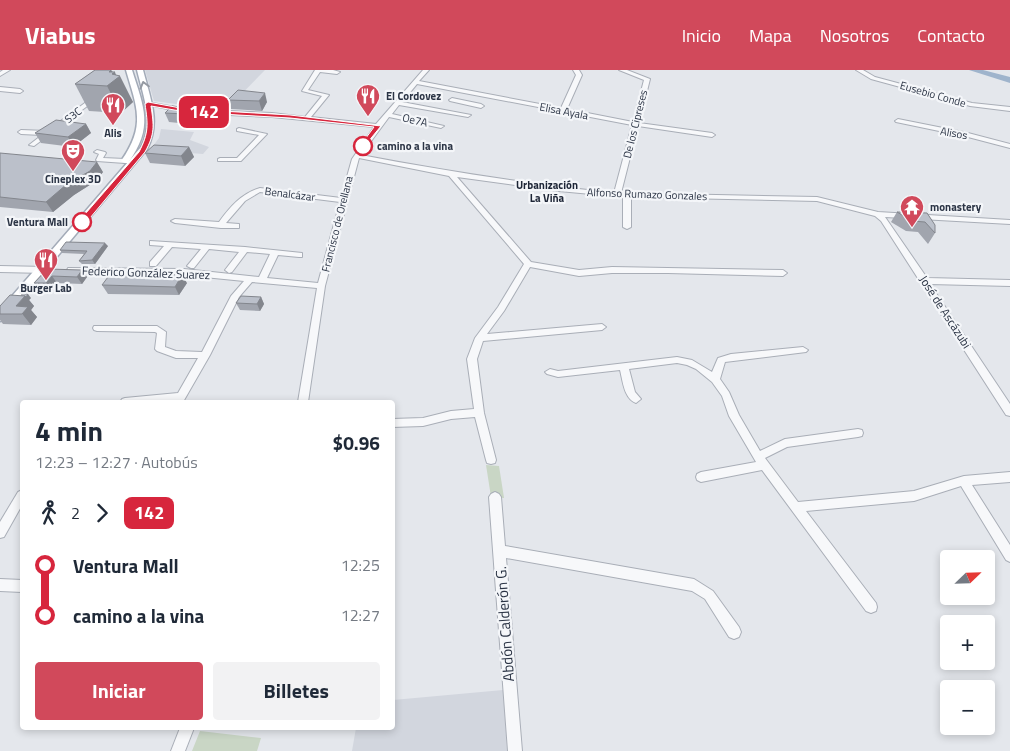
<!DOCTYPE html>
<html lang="es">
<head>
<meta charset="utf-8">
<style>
  :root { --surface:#fff; --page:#f2f2f3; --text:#1f2937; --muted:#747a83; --accent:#d1495b }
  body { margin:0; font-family:"Titillium Web",sans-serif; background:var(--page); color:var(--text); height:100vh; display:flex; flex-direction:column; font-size:19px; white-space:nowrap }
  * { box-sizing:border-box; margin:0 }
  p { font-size:16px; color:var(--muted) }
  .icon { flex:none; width:28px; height:28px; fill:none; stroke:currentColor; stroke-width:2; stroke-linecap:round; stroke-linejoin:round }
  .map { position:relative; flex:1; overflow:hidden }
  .details { position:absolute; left:20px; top:330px; width:375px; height:330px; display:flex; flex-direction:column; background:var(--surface); border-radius:5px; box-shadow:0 2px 8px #0003 }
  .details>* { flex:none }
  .badge { padding:0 10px; border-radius:8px; font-size:18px; line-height:32px }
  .needle { width:32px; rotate:67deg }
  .tools { position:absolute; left:940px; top:480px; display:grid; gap:10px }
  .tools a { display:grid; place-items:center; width:55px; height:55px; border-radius:5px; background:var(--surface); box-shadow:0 2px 8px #0003; font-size:25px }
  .map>.badge { position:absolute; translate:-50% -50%; box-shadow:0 0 0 2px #fff }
  .legs { display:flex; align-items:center; gap:8px; height:55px; padding:0 15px; font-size:16px }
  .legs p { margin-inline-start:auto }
  .headline { display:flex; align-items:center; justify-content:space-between; height:85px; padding:0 15px }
  h1 { font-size:28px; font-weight:700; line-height:38px }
  .cta { display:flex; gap:10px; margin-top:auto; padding:10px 15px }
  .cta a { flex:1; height:58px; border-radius:5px; background:var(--accent); color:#fff; font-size:20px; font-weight:700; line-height:58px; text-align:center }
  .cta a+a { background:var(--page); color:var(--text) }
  ul { padding:0 15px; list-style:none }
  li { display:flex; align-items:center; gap:18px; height:50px; font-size:19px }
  li i { display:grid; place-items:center; width:8px; height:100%; margin:0 6px; background:currentColor }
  li i::after { content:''; width:12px; height:12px; margin:-6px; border:4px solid; border-radius:50%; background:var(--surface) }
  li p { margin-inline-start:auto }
  li:first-child i { background:linear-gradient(#0000 50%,currentColor 0) }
  li:last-child i { background:linear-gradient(currentColor 50%,#0000 0) }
  header { display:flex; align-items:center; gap:30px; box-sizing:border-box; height:70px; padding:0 25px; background:var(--accent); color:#fff }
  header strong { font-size:24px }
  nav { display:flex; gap:28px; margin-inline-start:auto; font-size:18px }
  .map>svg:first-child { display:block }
  .built { fill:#d2d6de }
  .green { fill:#c9d6c5 }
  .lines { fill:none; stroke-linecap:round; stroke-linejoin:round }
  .river { fill:#9fb4cc; fill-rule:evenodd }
  .minor-casing { stroke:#a9aeb7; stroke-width:2 }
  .major-casing { stroke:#a3abb8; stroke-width:3 }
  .minor { fill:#f7f8fa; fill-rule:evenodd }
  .major { fill:#fff; fill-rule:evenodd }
  .wall { fill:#a1a5ae }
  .shaded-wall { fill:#83868d }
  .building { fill:#bbc0ca; stroke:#83868d }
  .oneway { stroke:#959aa2 }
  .line-1 { fill:#d7263d; stroke:#fff }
  .stop-1-dot { fill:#fff; stroke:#d7263d; stroke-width:2.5 }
  .labels { text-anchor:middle; stroke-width:4.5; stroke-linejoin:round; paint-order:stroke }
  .far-street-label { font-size:11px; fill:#2b3445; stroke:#f4f6f9 }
  .far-poi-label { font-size:11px; font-weight:bold; fill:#2b3445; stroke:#f4f6f9 }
  .far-stop-label { font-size:11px; font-weight:bold; fill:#2b3445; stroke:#f4f6f9; text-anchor:start }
  .far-neighbourhood-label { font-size:11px; font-weight:bold; fill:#1d2536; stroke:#f4f6f9 }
  .street-label { font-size:12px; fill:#2b3445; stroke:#f4f6f9 }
  .near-street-label { font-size:15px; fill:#2b3445; stroke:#f4f6f9 }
</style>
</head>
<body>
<header>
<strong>Viabus</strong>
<nav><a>Inicio</a><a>Mapa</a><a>Nosotros</a><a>Contacto</a></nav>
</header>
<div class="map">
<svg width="1010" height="681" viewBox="0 0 1010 681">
  <rect width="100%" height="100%" fill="#e4e7ec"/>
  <g class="built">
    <polygon points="145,0 265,0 225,41 154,31"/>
    <polygon points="161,59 194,62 190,70 209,77 203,84 150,80 159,68"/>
    <polygon points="503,620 507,681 352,681 356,658 392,658 393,630"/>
  </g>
  <g class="green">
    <polygon points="486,395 499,396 504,428 491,427"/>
    <polygon points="200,661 261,668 257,681 192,681"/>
  </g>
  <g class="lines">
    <polygon class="river" points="969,0 983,0 1010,7 1010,13"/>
    <g class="minor-casing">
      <g id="minor">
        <polygon points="3,0 10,0 0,6 0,2"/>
        <path d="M 315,0 L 333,0 L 340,2 L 337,4 L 320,2 L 308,20 L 329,25 L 311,47 L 376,54 L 423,0 L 429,0 L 419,11 L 561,38 L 576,5 L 573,0 L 579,0 L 582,5 L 567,39 L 633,52 L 644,10 L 619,0 L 627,0 L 650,9 L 639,53 L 712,63 L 715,65 L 712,67 L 638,56 L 621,123 L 817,127 L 878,142 L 1010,150 L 1010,154 L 885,147 L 927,208 L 1010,210 L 1010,216 L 930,214 L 1010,334 L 1010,346 L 1006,345 L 881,151 L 875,146 L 817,131 L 631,127 L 631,157 L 627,159 L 623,157 L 623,127 L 559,121 L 457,107 L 531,192 L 579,200 L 612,197 L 783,200 L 787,203 L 783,206 L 668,203 L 612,203 L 579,206 L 530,197 L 504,241 L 487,264 L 602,254 L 606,257 L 602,260 L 483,271 L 477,289 L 484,343 L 496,390 L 495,393 L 491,394 L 487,393 L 486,390 L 475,347 L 451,349 L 423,356 L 392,357 L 392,349 L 423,348 L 451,341 L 474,339 L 467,289 L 475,268 L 498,237 L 524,194 L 449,106 L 359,88 L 325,216 L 308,332 L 298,332 L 317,218 L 252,212 L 239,227 L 210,285 L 183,332 L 173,332 L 174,331 L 155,332 L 120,332 L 122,329 L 125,328 L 178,323 L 198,288 L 176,288 L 157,281 L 155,279 L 157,263 L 155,262 L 97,261 L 94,260 L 93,258 L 94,256 L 157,256 L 166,262 L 165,277 L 176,281 L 202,282 L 231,226 L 244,211 L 184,205 L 71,203 L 67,200 L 68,198 L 184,199 L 259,207 L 270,184 L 247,182 L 232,202 L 229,203 L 225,200 L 239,182 L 209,179 L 194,198 L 191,198 L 187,196 L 201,179 L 172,177 L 156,196 L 150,196 L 150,192 L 164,176 L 150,175 L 150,171 L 245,177 L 302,183 L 302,187 L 299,187 L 278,185 L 267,208 L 318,213 L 340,132 L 260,122 L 245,131 L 226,153 L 239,154 L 239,158 L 221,158 L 175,153 L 171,151 L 175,149 L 219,152 C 230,137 242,123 260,118 L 341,128 L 352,89 L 374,57 L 272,47 L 186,43 L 144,34 L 147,32 L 186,39 L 272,43 L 305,47 L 322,26 L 302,21 ZM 417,14 L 632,55 L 614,123 C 529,114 445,101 361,85 L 389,47 L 441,58 L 444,56 L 392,44 L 399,35 L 468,47 L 471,45 L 402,32 Z"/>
        <polygon points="856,0 863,0 875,7 972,33 1010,37 1010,41 970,36 871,9"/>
        <polygon points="0,17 20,19 23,21 20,23 0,21"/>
        <polygon points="93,27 98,28 34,76 29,75 42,65 21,64 18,62 21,60 47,61"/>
        <polygon points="452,28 481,34 484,36 481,38 450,31 449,30"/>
        <polygon points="898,49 968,63 1010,74 1010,78 968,67 896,52 895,51"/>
        <polygon points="239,58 267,64 241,91 218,91 218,89 220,88 237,88 259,65 237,61 237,59"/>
        <polygon points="97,80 105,82 106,83 103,88 125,89 128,91 125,93 97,91 96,90 99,84 94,82"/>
        <polygon points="0,196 46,197 50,200 46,203 0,202"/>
        <path d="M 803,277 L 808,280 L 806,282 L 725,292 L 720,309 L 729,322 L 739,345 L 760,381 L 785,369 L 858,359 L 862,360 L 863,363 L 862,366 L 858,367 L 787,377 L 765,388 L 798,432 L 914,421 L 964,406 L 1010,402 L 1010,412 L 972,415 L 1010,475 L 1010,492 L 1006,490 L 961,416 L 914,431 L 806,441 L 876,533 L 877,537 L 876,541 L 871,543 L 866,541 L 762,400 L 701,412 L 697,410 L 696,407 L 697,404 L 701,402 L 756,392 L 729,346 L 722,326 L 712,312 L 696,299 L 687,295 L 677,293 L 629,299 L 635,322 L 641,329 L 636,333 C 624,328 623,312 620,300 L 558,307 L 547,304 L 545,302 L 550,299 L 558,301 L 677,287 L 692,290 L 712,302 L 718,288 L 731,284 Z"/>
        <polygon points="22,420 22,435 4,467 0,468 0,452 18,422"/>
        <polygon points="495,422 499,424 501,427 505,476 694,509 713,521 739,557 741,562 739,567 734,569 729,567 705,529 692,521 506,488 522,681 508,681 489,427 491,424"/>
        <polygon points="0,509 22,510 22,522 0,521"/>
        <polygon points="180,658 194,658 185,681 171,681"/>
      </g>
    </g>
    <g class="major-casing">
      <g id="major">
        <path d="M 126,0 L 132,0 C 144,38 154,57 128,93 L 125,93 L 121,91 C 146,56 137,38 126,0 Z"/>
        <path d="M 137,0 L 143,0 C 150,27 161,53 147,79 L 4,250 L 0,251 L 0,240 L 141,77 C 154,52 143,25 137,0 Z"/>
      </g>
    </g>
    <use href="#minor" class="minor"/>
    <use href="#major" class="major"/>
  </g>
  <g class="wall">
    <polygon points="95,0 111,0 116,5 133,32 121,43 89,41 75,14"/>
    <polygon points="238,20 267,32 262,41 231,39 228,30"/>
    <polygon points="172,36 195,47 189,54 169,52 165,43"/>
    <polygon points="86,54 91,63 73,77 41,73 35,63"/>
    <polygon points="189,77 194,87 185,96 150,93 145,83"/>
    <polygon points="0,83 103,102 96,111 74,125 53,142 0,137"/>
    <polygon points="897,142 927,143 935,163 928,174 918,162 906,161 891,152"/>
    <polygon points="108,176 95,194 82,194 79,191 84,184 62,183 60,180"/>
    <polygon points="47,199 87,207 82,214 57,213 52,220 40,220 34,213"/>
    <polygon points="187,213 179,225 108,224 102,215"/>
    <polygon points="261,227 264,234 260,241 240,240 236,233"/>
    <polygon points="31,228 29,230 34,236 31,240 37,247 31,255 3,254 0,250 0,236"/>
  </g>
  <g class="shaded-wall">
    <polygon points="108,0 111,0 113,3 115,2 117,8 120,6 133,32 121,43 107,16"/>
    <polygon points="265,23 267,32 262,41 259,31"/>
    <polygon points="191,38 195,47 189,54 185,44"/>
    <polygon points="86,54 91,63 73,77 68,67"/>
    <polygon points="189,77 194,87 185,96 181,86"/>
    <polygon points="97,92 103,102 96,111 74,125 53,142 46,132 67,114"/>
    <polygon points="105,173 108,176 95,194 92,190"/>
    <polygon points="82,200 87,207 82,214 77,207"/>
    <polygon points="182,205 187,213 179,225 175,217"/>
    <polygon points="52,206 57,213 52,220 46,213"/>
    <polygon points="28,224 31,228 29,230 34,236 31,240 37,247 31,255 16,236 25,226"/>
    <polygon points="261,227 264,234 260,241 257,234"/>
  </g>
  <g class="building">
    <polygon points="95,0 111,0 109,2 115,2 112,4 120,6 107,16 75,14"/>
    <polygon points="238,20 265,23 259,31 228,30"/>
    <polygon points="172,36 191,38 185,44 165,43"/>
    <polygon points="56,50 86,54 68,67 35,63"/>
    <polygon points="154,75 189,77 181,86 145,83"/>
    <polygon points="0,83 97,92 90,101 67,114 46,132 0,127"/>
    <polygon points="897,142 927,143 935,155 935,163 925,152 912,151"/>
    <polygon points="66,172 105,173 92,190 79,191 87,181 60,180"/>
    <polygon points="47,199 82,200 77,207 52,206 46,213 34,213"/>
    <polygon points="111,203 182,205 175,217 102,215"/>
    <polygon points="22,224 28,224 26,227 25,226 21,226"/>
    <polygon points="10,225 25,226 16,236 28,237 22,244 0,244 0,236"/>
    <polygon points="241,226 261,227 257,234 236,233"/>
  </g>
  <defs><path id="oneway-chevron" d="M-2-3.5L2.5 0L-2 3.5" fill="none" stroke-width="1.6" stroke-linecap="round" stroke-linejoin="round" transform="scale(1.25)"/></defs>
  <use class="oneway" href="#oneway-chevron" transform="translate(144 15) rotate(-105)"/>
  <path class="line-1" d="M 148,32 L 186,39 L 290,45 L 381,56 L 363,78 L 360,76 L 374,57 L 290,48 L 186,42 L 151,36 C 154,56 155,64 145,82 L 85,154 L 79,154 L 79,151 L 139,82 C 149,63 148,54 145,34 Z"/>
  <defs>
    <g id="restaurant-pin" transform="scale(1.25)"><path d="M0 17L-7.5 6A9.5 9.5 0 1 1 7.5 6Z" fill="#d1495b" stroke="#f4f6f9"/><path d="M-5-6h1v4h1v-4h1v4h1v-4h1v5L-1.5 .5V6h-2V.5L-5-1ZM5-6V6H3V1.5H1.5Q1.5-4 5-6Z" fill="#fff"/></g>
    <g id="theatre-pin" transform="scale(1.25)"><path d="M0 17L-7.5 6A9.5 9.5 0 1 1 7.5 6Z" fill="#d1495b" stroke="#f4f6f9"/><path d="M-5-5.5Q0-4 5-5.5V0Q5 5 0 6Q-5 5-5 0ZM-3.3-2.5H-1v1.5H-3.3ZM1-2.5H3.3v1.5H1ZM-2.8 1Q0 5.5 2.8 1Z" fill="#fff"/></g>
    <g id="temple-pin" transform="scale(1.25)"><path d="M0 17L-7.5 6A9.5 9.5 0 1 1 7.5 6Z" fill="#d1495b" stroke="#f4f6f9"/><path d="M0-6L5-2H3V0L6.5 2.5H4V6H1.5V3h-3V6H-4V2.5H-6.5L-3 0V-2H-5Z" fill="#fff"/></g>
  </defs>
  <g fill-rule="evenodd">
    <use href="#restaurant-pin" x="368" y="26"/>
    <use href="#restaurant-pin" x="113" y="35"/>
    <use href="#theatre-pin" x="73" y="81"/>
    <use href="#temple-pin" x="912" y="137"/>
    <use href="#restaurant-pin" x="46" y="190"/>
  </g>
  <g class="stop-1-dot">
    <circle cx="363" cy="76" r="9"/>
    <circle cx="82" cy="152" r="9"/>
  </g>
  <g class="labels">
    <g class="far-street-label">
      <text transform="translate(933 24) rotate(16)" y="4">Eusebio Conde</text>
      <text transform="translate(564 41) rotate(11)" y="4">Elisa Ayala</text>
      <text transform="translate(73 45) rotate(-37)" y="4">S3C</text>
      <text transform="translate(415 50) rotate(13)" y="4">Oe7A</text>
      <text transform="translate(635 54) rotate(-76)" y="4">De los Cipreses</text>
      <text transform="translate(954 63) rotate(10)" y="4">Alisos</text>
      <text transform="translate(290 124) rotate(7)" y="4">Benalcázar</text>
      <text transform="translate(647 124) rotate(2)" y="4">Alfonso Rumazo Gonzales</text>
      <text transform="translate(337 154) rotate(-76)" y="4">Francisco de Orellana</text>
    </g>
    <g class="far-poi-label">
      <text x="386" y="30" text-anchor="start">El Cordovez</text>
      <text x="113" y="67">Alis</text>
      <text x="73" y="113">Cineplex 3D</text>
      <text x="930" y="141" text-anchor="start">monastery</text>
      <text x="46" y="222">Burger Lab</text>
    </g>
    <g class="far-stop-label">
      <text x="377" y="80">camino a la vina</text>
      <text x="68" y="156" text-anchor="end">Ventura Mall</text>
    </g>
    <g class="far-neighbourhood-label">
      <text x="547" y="119">Urbanización<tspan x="547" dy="13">La Viña</tspan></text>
    </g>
    <g class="street-label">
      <text transform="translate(146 203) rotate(2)" y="4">Federico González Suarez</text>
      <text transform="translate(945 242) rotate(57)" y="4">José de Ascázubi</text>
    </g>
    <g class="near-street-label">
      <text transform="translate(505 554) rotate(-94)" y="5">Abdón Calderón G.</text>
    </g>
  </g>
</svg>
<div class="tools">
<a><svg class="needle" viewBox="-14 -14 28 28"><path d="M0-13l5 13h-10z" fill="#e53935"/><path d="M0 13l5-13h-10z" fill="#747a83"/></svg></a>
<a>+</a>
<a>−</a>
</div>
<b class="badge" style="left:204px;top:42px;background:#d7263d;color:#fff">142</b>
<section class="details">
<div class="headline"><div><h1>4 min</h1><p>12:23 – 12:27 · Autobús</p></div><b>$0.96</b></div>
<div class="legs"><svg class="icon" aria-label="walk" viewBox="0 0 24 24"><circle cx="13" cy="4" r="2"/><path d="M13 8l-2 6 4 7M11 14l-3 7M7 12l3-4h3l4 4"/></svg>2<svg class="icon" aria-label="forward" viewBox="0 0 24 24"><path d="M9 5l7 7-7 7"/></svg><b class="badge" style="background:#d7263d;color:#fff">142</b></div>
<ul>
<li><i style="color:#d7263d"></i><b>Ventura Mall</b><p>12:25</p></li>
<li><i style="color:#d7263d"></i><b>camino a la vina</b><p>12:27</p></li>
</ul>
<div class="cta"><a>Iniciar</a><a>Billetes</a></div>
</section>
</div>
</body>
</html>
